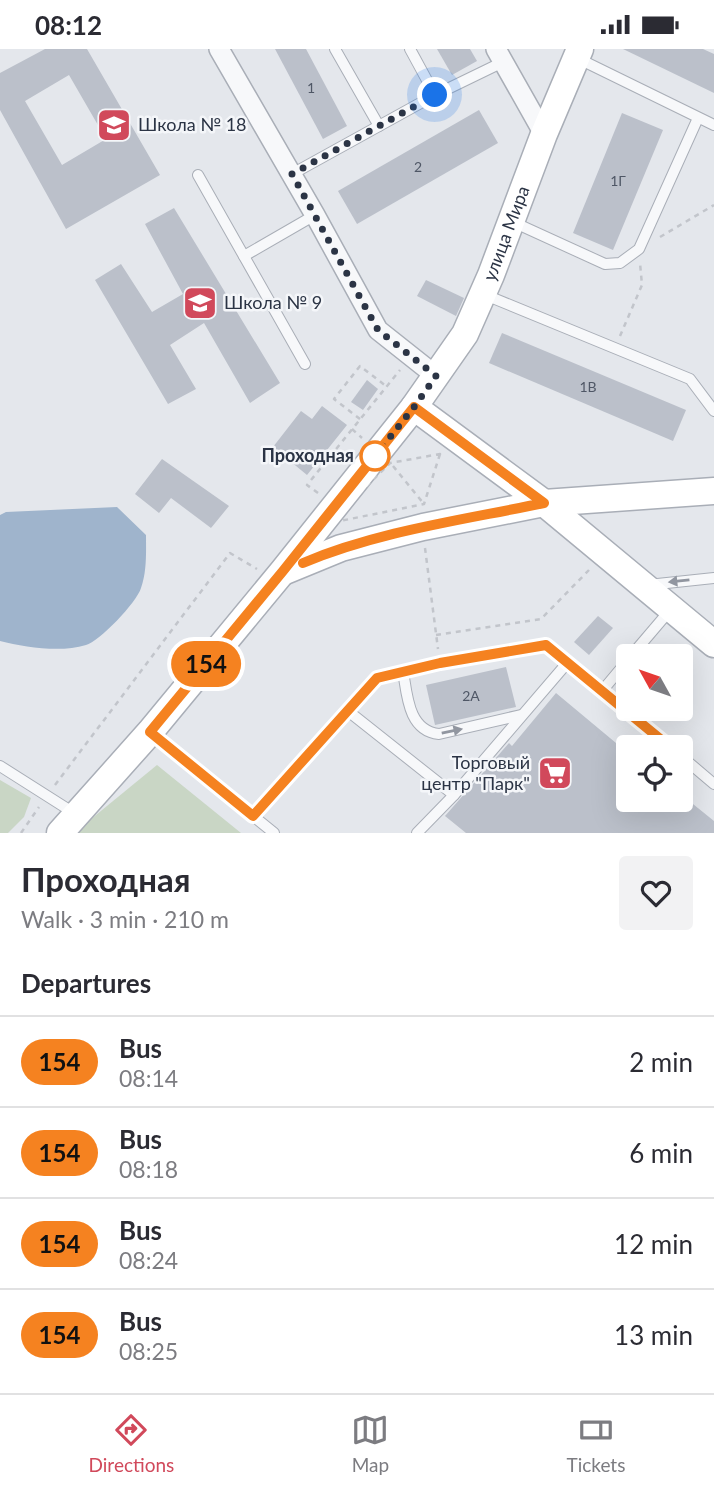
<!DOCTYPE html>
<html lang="en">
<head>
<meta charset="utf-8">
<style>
  :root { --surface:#fff; --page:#f2f2f3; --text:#2b2b33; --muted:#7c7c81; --line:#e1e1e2; --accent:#d1495b }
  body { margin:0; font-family:Lato,sans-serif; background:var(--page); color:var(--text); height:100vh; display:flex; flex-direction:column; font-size:26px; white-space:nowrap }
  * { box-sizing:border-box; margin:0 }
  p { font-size:23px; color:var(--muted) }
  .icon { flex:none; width:38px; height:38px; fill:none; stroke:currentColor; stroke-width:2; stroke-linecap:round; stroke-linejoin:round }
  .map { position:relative; height:784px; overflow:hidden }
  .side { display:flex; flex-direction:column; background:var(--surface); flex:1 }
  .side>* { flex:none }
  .badge { padding:0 14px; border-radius:23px; font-size:24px; line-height:46px }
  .needle { width:46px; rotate:310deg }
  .buttons { position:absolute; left:616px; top:595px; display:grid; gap:14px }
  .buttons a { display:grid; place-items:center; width:77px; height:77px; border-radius:7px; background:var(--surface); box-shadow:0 7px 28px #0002; font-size:35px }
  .you { position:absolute; width:35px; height:35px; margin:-18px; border:5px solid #fff; border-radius:50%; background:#1a73e8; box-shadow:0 0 0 10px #1a73e833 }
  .map>.badge { position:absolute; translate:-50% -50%; box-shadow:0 0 0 4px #fff }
  h2 { padding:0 21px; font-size:26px; line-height:63px }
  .round { display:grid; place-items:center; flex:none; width:74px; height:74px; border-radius:7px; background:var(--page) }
  .summary { display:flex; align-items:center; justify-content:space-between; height:119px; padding:0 21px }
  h1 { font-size:33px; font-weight:700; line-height:52px }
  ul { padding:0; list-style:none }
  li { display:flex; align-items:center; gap:21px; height:91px; padding:0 21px; border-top:2px solid var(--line) }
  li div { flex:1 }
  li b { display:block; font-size:26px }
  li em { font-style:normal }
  li .badge { min-width:77px; font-weight:700; text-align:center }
  .status { display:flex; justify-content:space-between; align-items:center; height:49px; padding:0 35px; background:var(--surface); direction:ltr }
  .status svg { height:19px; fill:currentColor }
  .tab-bar { display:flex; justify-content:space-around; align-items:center; height:98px; border-top:2px solid var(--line); background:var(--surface); font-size:19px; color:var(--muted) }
  .tab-bar a { display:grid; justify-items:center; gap:4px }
  .tab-bar .current { color:var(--accent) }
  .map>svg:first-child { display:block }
  .green { fill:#c9d6c5 }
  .water { fill:#9fb4cc }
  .building { fill:#bbc0ca; fill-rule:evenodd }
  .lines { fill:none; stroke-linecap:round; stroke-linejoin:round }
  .lane-casing { stroke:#a9aeb7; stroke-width:12 }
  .street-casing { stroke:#a9aeb7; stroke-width:22 }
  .secondary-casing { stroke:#a9aeb7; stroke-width:29 }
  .path { stroke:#c2c5cb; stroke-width:2.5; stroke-dasharray:5 5; stroke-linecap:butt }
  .lane { stroke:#f7f8fa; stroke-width:10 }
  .street { stroke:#f7f8fa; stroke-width:19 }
  .secondary { stroke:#fff; stroke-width:26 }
  .oneway { fill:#9196a0 }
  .line-casing { stroke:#fff; stroke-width:16 }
  .line { stroke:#f58220; stroke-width:10 }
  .walk { stroke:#2b3445; stroke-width:7; stroke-dasharray:0 12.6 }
  .stop-dot { fill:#fff; stroke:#f58220; stroke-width:3.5 }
  .labels { text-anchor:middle; stroke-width:5; stroke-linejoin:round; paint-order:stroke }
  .number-label { font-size:14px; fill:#4f5766 }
  .poi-label { font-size:18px; fill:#2b3445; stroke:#f4f6f9; text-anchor:start }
  .street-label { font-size:18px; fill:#2b3445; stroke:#f4f6f9 }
  .stop-label { font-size:18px; font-weight:bold; fill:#2b3445; stroke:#f4f6f9; text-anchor:end }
</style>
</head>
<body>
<div class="status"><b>08:12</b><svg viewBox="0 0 49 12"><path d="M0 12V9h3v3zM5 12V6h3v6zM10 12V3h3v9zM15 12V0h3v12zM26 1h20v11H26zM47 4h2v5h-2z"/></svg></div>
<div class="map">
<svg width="714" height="784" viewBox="0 0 714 784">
  <rect width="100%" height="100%" fill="#e4e7ec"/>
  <g class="green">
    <polygon points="157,716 241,784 74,784"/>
    <polygon points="0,731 31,749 24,768 8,784 0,784"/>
  </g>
  <path class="water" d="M 117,458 L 146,486 C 146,504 147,522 141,539 C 137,553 99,593 86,596 C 60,604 25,598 0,592 L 0,466 L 6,463 Z"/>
  <g class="building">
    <path d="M 45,0 L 87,0 L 160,126 L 66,180 L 0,61 L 0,24 ZM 69,26 L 106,90 L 62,116 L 25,52 Z"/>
    <polygon points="275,0 306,0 347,77 323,90"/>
    <polygon points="437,0 470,0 477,12 452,26"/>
    <polygon points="623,0 703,0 714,5 714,44"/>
    <polygon points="479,61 498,94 357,175 338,142"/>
    <polygon points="622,64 663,81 613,201 573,184"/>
    <polygon points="174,159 280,334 250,354 204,274 170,296 196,340 168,355 95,231 121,215 152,263 183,245 145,175"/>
    <polygon points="426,231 464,249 456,267 417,247"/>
    <polygon points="502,284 686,361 673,392 489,314"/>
    <polygon points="367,331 378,340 363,361 351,353"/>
    <polygon points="322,357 347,376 307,426 273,398 301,362 312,370"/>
    <polygon points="162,410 229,457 211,479 171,449 159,464 135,445"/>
    <polygon points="598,567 613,579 589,606 574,593"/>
    <polygon points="506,618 516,658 435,676 426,636"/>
    <polygon points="556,644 628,704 628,751 688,751 714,772 714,784 466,784 445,767 509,694 512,697"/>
  </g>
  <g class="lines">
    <g class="lane-casing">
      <g id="lane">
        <polyline points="335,0 379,77"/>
        <polyline points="410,0 435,46"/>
        <polyline points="577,9 714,76"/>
        <polyline points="292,125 435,46 503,13"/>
        <polyline points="198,126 305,315"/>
        <polyline points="513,173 605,215 620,214 639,200 698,69"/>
        <polyline points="244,207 315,166"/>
        <polyline points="483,245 690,330 714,362"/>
        <polyline points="648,536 714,529"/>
        <polyline points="631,607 671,560"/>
        <path d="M 403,622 C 407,645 408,682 439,685 L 521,666"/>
        <polyline points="602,642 628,611"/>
        <polyline points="348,662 454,746"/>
        <polyline points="150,683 274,784"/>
        <polyline points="681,707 714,735"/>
        <polyline points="0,717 74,764"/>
        <polyline points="253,767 377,629 440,614 546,596 670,698"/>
        <polyline points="417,784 454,746 568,613"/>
      </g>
    </g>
    <g class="street-casing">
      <g id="street">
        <polyline points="219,0 315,166 378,281 436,327"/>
        <polyline points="496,0 544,85"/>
      </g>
    </g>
    <g class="secondary-casing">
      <g id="secondary">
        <polyline points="414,358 544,454 714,595"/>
        <polyline points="285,522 341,499 423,478 544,454 714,442"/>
        <path id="s1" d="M 60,784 L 150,683 L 283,522 L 414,358 L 465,285 L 491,226 L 544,85 L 580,0"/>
      </g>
    </g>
    <g class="path">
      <polyline points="660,188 714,156"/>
      <polyline points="620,287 642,236 640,214"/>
      <polyline points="360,370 334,350 360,317 386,337"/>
      <polyline points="352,380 362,389"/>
      <polygon points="440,405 424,455 330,474 390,414"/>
      <polyline points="393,417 424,455"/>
      <polyline points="318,444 307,436 400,321"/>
      <polyline points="425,499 438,600"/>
      <polyline points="436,586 541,570 589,521"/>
      <polyline points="55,736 230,504 257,520"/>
      <polyline points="21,784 39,758"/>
    </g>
    <use href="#lane" class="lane"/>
    <use href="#street" class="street"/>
    <use href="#secondary" class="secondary"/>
  </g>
  <defs><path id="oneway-solid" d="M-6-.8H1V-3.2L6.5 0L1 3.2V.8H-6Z" transform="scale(1.75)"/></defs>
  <g class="oneway">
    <use href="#oneway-solid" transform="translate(679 532) rotate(174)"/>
    <use href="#oneway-solid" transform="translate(452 682) rotate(-12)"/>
  </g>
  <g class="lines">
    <g class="line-casing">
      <path id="line" d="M 303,514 C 379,482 463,471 544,454 L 414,358 L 283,522 L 150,683 L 253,767 L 377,629 L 440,614 L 546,596 L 670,698"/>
    </g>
    <use href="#line" class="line"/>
    <polyline class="walk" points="375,407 414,358 436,327 378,281 292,125 435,46"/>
  </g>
  <defs>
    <g id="school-square" transform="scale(1.75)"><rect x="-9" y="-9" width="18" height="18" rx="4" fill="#d1495b" stroke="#f4f6f9"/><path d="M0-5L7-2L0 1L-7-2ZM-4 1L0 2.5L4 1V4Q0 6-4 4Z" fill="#fff"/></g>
    <g id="supermarket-square" transform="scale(1.75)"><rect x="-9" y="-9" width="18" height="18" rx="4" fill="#d1495b" stroke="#f4f6f9"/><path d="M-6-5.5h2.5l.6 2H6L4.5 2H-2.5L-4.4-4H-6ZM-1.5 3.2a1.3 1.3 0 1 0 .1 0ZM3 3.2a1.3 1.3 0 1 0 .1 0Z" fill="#fff"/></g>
  </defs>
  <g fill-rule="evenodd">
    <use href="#school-square" x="114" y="76"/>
    <use href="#school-square" x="200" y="254"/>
    <use href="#supermarket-square" x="555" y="724"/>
  </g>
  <circle class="stop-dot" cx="375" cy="407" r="14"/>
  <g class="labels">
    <g class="number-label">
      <text x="311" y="44">1</text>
      <text x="418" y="123">2</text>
      <text x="618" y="137">1Г</text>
      <text x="588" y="343">1В</text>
      <text x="471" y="652">2А</text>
    </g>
    <g class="poi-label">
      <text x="138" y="82">Школа № 18</text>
      <text x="224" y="260">Школа № 9</text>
      <text x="530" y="720" text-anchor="end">Торговый<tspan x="530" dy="21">центр "Парк"</tspan></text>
    </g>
    <g class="street-label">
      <text dy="6" stroke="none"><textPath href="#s1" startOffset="752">улица Мира</textPath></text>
    </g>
    <g class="stop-label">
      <text x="354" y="413">Проходная</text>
    </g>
  </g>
</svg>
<div class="buttons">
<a><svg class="needle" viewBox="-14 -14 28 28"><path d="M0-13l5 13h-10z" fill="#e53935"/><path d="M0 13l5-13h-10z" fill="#7c7c81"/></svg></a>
<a><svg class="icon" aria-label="locate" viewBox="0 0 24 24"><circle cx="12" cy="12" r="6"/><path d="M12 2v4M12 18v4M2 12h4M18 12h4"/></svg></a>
</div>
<div class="you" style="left:435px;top:46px"></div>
<b class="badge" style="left:206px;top:615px;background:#f58220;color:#111">154</b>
</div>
<section class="side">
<div class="summary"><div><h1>Проходная</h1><p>Walk · 3 min · 210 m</p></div><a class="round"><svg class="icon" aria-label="heart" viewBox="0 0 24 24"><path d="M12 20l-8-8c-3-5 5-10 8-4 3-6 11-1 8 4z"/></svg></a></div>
<h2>Departures</h2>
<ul>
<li><span class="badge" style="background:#f58220;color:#111">154</span><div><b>Bus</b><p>08:14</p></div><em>2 min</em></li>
<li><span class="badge" style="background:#f58220;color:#111">154</span><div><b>Bus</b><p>08:18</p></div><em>6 min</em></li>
<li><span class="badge" style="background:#f58220;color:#111">154</span><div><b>Bus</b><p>08:24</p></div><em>12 min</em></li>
<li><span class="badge" style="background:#f58220;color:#111">154</span><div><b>Bus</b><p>08:25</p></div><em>13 min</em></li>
</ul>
</section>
<nav class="tab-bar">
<a class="current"><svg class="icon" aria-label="directions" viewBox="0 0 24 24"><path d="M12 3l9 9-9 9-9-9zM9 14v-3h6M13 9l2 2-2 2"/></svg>Directions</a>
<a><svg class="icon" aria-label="map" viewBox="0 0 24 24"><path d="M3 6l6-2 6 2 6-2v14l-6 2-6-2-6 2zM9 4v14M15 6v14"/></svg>Map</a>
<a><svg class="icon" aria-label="tickets" viewBox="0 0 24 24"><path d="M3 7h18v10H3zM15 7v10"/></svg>Tickets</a>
</nav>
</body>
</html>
